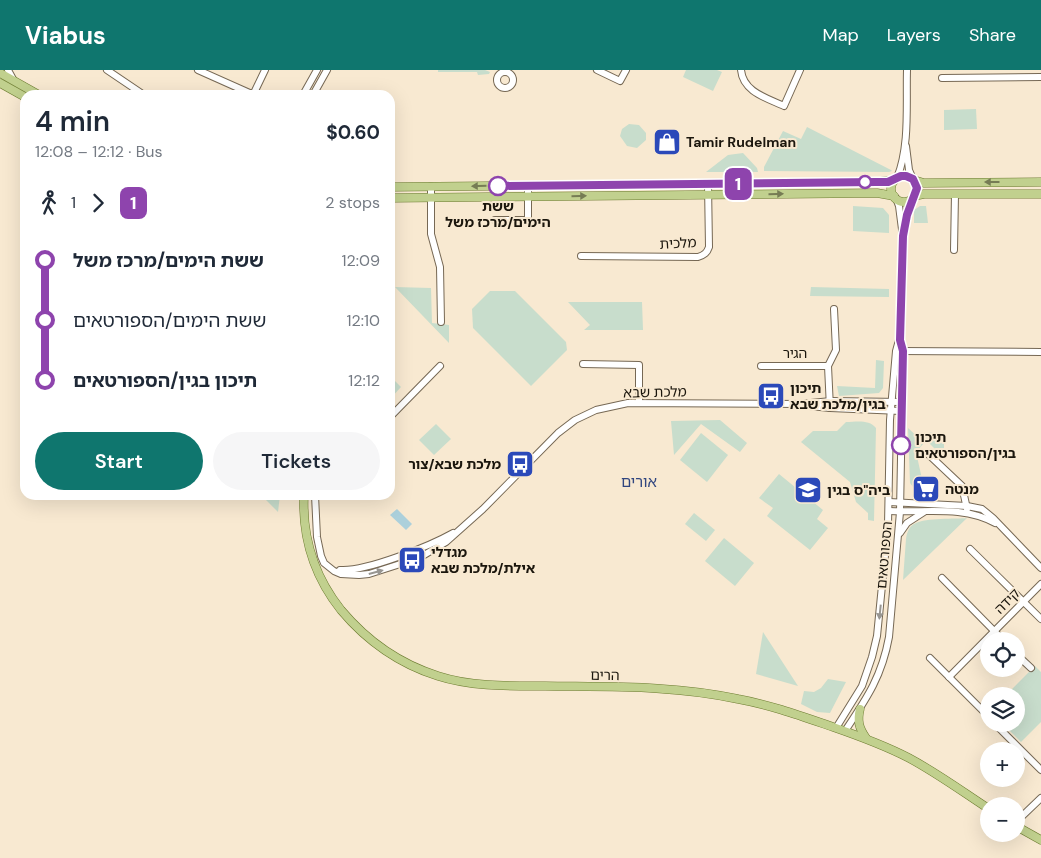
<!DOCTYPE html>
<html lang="en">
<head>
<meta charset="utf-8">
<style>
  :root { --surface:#fff; --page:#f6f6f7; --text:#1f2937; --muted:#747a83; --accent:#0f766e }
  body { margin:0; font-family:"DM Sans","Noto Sans Hebrew",sans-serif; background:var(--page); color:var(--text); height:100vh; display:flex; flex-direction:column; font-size:19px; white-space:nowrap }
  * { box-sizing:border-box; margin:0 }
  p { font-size:16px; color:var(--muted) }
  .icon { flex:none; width:28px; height:28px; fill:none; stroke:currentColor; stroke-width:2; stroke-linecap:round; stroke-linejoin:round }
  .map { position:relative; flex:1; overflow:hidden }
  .side { position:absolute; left:20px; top:20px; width:375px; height:410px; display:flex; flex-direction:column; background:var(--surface); border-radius:15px; box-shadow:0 5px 20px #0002 }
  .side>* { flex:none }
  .badge { padding:0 10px; border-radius:8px; font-size:18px; line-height:32px }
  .controls { position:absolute; left:980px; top:562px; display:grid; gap:10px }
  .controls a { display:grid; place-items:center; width:45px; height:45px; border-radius:50%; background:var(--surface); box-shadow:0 5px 20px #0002; font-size:25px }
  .map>.badge { position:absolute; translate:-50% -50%; box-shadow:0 0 0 2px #fff }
  .legs { display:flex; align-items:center; gap:8px; height:55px; padding:0 15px; font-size:16px }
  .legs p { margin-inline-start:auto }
  .head { display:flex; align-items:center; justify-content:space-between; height:85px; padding:0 15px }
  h1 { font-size:28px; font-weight:600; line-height:38px }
  .primary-button { display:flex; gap:10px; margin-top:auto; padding:10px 15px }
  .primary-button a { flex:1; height:58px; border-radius:30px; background:var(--accent); color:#fff; font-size:20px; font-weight:600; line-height:58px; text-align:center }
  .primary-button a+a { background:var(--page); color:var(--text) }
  ul { padding:0 15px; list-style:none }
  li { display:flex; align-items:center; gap:18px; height:60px; font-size:19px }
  li i { display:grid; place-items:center; width:8px; height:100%; margin:0 6px; background:currentColor }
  li i::after { content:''; width:12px; height:12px; margin:-6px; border:4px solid; border-radius:50%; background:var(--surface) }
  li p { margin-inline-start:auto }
  li:first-child i { background:linear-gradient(#0000 50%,currentColor 0) }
  li:last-child i { background:linear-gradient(currentColor 50%,#0000 0) }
  header { display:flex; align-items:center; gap:30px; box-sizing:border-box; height:70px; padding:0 25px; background:var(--accent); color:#fff }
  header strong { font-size:24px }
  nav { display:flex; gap:28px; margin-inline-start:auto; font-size:18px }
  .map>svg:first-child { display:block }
  .green { fill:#c8ddcc }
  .water { fill:#acd0db }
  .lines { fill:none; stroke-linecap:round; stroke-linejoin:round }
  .minor-casing { stroke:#766854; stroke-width:8 }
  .major-casing { stroke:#6c7b30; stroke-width:9 }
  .minor { stroke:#fff; stroke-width:6 }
  .major { stroke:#c1d08e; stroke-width:8 }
  .oneway { fill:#767c54 }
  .oneway2 { fill:#989692 }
  .line-1-casing { stroke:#fff; stroke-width:11 }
  .line-1 { stroke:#8e44ad; stroke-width:8 }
  .stop-1-dot { fill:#fff; stroke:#8e44ad; stroke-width:2.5 }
  .labels { text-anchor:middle; stroke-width:4; stroke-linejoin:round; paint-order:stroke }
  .poi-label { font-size:14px; font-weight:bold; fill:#1b160d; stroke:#f8e9d1; text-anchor:start }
  .stop-label { font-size:14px; font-weight:bold; fill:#1b160d; stroke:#f8e9d1 }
  .street-label { font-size:14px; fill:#1b160d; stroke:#f8e9d1 }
  .neighbourhood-label { font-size:15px; fill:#31467f; stroke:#f8e9d1 }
</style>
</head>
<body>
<header>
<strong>Viabus</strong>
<nav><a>Map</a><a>Layers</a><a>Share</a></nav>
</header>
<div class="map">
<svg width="1041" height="788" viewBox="0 0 1041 788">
  <rect width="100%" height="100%" fill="#f8e9d1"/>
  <g class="green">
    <polygon points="438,0 485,0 490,2 489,4 478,5 477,2 438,2"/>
    <polygon points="686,0 717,0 722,2 713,21 683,7"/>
    <polygon points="976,39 977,59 944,60 944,40"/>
    <polygon points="629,54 639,55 646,63 646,70 637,78 627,76 620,66 622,59"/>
    <polygon points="807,57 891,100 892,101 889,102 764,101 764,97 783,61 801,69"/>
    <polygon points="743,83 757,98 758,102 706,102 728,85"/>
    <polygon points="853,136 883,138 889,145 889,163 853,161"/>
    <polygon points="926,136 928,153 914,153 914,140 920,136"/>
    <polygon points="395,217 431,218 432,253 449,255 449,273"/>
    <polygon points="811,217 889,219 889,227 810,226"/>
    <polygon points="490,221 515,221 566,272 567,280 531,316 473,258 472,239"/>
    <polygon points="568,232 642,232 643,260 584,260 590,255"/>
    <polygon points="876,290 884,291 883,318 879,323 839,326 837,316 875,318"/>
    <polygon points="390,306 401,317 390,329"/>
    <polygon points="720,350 747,373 740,382 701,354 674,385 671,351"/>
    <path d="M 846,352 C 856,352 869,349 876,358 L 874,451 L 868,450 L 868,443 L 856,432 L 850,412 L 801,372 L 813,361 L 837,361 Z"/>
    <polygon points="436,354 451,369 434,385 419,370"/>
    <polygon points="908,358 924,373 916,382 924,418 930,426 917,422 910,413"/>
    <polygon points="944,362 944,388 919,363"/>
    <polygon points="701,363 728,385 707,412 680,390"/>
    <polygon points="779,404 823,440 817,449 828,458 810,480 767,446 773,438 759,428"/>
    <polygon points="261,425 280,425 278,442"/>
    <polygon points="694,443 715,460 706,471 685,454"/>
    <path d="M 967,448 L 903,510 L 906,469 C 907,462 909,456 916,453 C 925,448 956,449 967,448 Z"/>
    <polygon points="724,468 754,493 735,516 705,491"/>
    <polygon points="763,562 798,616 756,604"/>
    <polygon points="1035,596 1041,602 1041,652 1021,672 1003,654 1016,654 1016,626 1005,626"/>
    <polygon points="828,609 846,612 830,643 817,642 801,634 804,621 814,622 821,618"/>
  </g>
  <polygon class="water" points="397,439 412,454 406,460 390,445"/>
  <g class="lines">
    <g class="minor-casing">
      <g id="minor">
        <polyline points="8,0 14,11"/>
        <polyline points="107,0 144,25"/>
        <polyline points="198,0 254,25"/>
        <polyline points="597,0 620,11 626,0"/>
        <path d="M 741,0 C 743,22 767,28 784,36 L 800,0"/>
        <circle cx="505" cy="10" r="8"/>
        <polyline points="942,8 1041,7"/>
        <polyline points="253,25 265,0"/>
        <polyline points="303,25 317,0"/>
        <polyline points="313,25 327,0"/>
        <polyline points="906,76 909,100 913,109"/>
        <path d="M 897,108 C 910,76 906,35 907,0"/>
        <polyline points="431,116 431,164 440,197 441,252"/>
        <polyline points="495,150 528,150 528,116"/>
        <polyline points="904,158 913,128"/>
        <polyline points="954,180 955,124"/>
        <path d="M 581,186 L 698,187 C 704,185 707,183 709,177 L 708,114"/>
        <polyline points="900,281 1041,282"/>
        <polyline points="583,294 639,295 639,333"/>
        <polyline points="761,296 828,296"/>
        <polyline points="810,336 830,338 901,341"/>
        <polyline points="830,338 828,296 836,280 834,239"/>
        <polyline points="390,347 440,296"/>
        <polyline points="927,383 962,416 967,439"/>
        <polyline points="315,425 317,467 321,486 324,493 334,501 341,504 359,505 369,504 419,488 446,472 483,439 558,363 575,350 596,340 628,333 801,334 831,331 901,332"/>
        <polyline points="889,432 967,436 982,439 993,448 1041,498"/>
        <path d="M 889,441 C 924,443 963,435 995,453"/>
        <polyline points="900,463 907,453 924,442"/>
        <polyline points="970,479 1041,549"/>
        <path d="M 340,500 C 365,502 430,476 453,463"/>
        <polyline points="942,508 1004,571"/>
        <polyline points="1016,584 1031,598"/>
        <polyline points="930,588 989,647"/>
        <polyline points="949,607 1041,514"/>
        <polyline points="995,654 1041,700"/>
        <polyline points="836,658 862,616 872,587 877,566 888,455 890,350 896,281 899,270 903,167 899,136 896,128"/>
        <path d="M 845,661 C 867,628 882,606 889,567 L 900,442 L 903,281 L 899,270"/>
        <polyline points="1018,750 1041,728"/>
      </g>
    </g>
    <g class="major-casing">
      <g id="major">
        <polyline points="0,3 39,25"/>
        <polyline points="0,13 25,27"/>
        <circle cx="904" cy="119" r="13"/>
        <polyline points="914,110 924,113 1041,112"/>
        <polyline points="390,117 876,112 895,110"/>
        <polyline points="914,126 924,124 1041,124"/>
        <polyline points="390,128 877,123 894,126"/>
        <path d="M 304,425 C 302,468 314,506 341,540 C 367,571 400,594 438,606 C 472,617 510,616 545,616 C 609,617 674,615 738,629 C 771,635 801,646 833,657 C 859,666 884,675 909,688 C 937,703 963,722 989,739"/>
        <path d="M 860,639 C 857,651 859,658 866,668"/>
        <polyline points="1016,756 1041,770"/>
      </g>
    </g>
    <use href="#minor" class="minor"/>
    <use href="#major" class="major"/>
  </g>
  <defs><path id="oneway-solid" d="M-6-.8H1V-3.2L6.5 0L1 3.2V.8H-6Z" transform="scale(1.25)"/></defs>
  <g class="oneway">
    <use href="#oneway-solid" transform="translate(992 112) rotate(180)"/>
    <use href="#oneway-solid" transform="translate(479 116) rotate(179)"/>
    <use href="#oneway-solid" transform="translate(776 124) rotate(-1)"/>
    <use href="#oneway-solid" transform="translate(579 126) rotate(-1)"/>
  </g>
  <g class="oneway2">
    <use href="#oneway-solid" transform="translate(376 502) rotate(-15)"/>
    <use href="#oneway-solid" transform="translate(880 542) rotate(96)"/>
  </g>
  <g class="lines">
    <g class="line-1-casing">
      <polyline id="line-1" points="498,116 876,112 888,112 901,106 906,106 913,109 917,118 907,145 903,166 900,270 903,281 901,375"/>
    </g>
    <use href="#line-1" class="line-1"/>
  </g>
  <defs>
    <g id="shop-square" transform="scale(1.4375)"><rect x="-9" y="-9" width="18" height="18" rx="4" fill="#2b49b9" stroke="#f8e9d1"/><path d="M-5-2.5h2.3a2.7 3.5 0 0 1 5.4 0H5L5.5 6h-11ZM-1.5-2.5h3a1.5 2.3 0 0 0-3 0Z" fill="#fff"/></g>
    <g id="bus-square" transform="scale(1.4375)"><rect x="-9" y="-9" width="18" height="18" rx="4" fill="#2b49b9" stroke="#f8e9d1"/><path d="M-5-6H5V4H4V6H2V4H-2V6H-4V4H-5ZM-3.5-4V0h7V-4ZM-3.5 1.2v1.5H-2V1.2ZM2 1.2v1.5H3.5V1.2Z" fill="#fff"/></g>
    <g id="supermarket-square" transform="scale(1.4375)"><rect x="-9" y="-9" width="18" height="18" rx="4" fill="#2b49b9" stroke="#f8e9d1"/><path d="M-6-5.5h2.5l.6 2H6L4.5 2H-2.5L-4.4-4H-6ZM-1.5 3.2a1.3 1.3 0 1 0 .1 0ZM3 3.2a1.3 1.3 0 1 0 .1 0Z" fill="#fff"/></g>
    <g id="school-square" transform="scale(1.4375)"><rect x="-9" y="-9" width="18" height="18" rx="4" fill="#2b49b9" stroke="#f8e9d1"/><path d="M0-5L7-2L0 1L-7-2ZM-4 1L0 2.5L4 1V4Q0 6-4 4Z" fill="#fff"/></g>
  </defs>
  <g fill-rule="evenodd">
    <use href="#shop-square" x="667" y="72"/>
    <use href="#bus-square" x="771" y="326"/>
    <use href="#bus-square" x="520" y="394"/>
    <use href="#supermarket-square" x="926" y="419"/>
    <use href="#school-square" x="808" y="420"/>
    <use href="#bus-square" x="412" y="490"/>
  </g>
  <g class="stop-1-dot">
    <circle cx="865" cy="112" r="6"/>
    <circle cx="498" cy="116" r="9"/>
    <circle cx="901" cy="375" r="9"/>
  </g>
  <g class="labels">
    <g class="poi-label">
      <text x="686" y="77">Tamir Rudelman</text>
      <text x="790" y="323">תיכון<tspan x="790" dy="16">בגין/מלכת שבא</tspan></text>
      <text x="501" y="399" text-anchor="end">מלכת שבא/צור</text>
      <text x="945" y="424">מנטה</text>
      <text x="827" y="425">ביה"ס בגין</text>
      <text x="431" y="487">מגדלי<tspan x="431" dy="16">אילת/מלכת שבא</tspan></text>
    </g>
    <g class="stop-label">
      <text x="498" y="141">ששת<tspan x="498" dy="16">הימים/מרכז משל</tspan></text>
      <text x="915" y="372" text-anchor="start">תיכון<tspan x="915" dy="16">בגין/הספורטאים</tspan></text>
    </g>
    <g class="street-label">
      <text transform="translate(678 173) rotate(-3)" y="5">מלכית</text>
      <text x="795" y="288">הגיר</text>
      <text transform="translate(655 322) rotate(-1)" y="5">מלכת שבא</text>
      <text transform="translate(884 485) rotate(-85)" y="5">הספורטאים</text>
      <text transform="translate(1007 531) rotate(-45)" y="5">קידה</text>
      <text transform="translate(605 605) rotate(1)" y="5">הרים</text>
    </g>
    <g class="neighbourhood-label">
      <text x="639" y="417">אורים</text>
    </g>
  </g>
</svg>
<div class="controls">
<a><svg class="icon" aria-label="locate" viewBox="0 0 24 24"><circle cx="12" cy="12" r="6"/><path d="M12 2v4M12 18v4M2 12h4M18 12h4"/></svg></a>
<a><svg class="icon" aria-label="layers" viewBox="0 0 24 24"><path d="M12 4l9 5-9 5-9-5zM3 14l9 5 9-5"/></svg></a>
<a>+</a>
<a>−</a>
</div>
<b class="badge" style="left:738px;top:114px;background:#8e44ad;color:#fff">1</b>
<section class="side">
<div class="head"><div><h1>4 min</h1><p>12:08 – 12:12 · Bus</p></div><b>$0.60</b></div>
<div class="legs"><svg class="icon" aria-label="walk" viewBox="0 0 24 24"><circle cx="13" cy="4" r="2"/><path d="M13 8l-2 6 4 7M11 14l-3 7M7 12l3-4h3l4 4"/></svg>1<svg class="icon" aria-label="forward" viewBox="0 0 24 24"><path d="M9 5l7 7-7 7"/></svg><b class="badge" style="background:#8e44ad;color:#fff">1</b><p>2 stops</p></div>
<ul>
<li><i style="color:#8e44ad"></i><b>ששת הימים/מרכז משל</b><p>12:09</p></li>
<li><i style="color:#8e44ad"></i><span>ששת הימים/הספורטאים</span><p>12:10</p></li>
<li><i style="color:#8e44ad"></i><b>תיכון בגין/הספורטאים</b><p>12:12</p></li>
</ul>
<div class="primary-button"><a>Start</a><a>Tickets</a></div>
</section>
</div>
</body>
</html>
